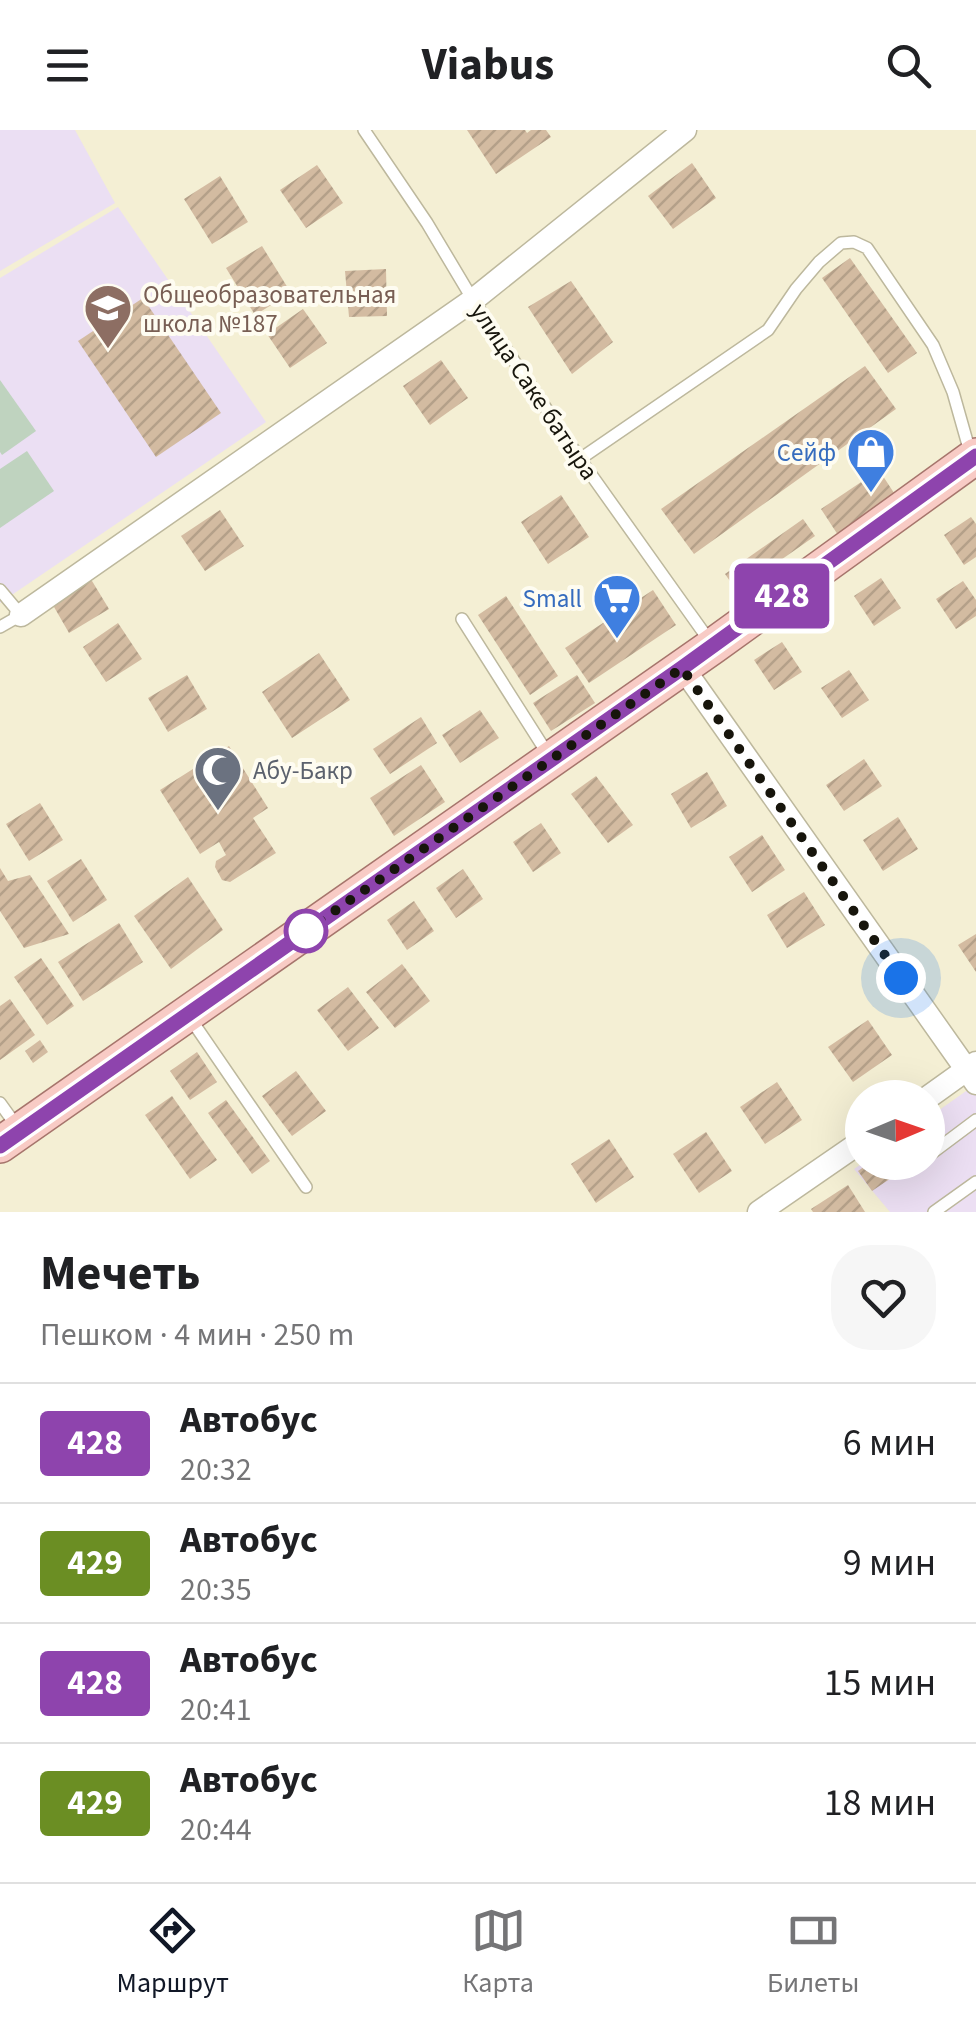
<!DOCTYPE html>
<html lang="ru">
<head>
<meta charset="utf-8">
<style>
  :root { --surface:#fff; --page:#f6f6f6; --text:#202124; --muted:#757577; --line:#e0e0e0; --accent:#111827 }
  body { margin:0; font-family:"Source Sans 3",sans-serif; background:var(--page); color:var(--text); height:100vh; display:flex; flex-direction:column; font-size:38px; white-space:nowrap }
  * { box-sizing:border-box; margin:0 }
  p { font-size:32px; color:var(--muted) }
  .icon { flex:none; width:55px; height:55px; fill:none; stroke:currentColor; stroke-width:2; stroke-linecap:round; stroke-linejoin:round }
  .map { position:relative; height:1082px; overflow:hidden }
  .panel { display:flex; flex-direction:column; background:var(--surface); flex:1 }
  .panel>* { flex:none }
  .badge { padding:0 20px; border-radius:8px; font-size:35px; line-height:65px }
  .needle { width:65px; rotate:88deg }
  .controls { position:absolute; left:845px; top:950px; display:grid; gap:20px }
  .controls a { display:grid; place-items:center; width:100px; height:100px; border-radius:50%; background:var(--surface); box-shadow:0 10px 40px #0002; font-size:50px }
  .you { position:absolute; width:50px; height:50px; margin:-25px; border:8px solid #fff; border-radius:50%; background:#1a73e8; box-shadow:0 0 0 15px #1a73e833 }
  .map>.badge { position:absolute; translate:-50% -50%; box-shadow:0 0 0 5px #fff }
  .round { display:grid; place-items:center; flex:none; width:105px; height:105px; border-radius:40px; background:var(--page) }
  .overview { display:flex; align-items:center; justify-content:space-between; height:170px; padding:0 40px }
  h1 { font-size:48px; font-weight:700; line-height:75px }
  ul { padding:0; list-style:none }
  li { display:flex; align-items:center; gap:30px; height:120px; padding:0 40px; border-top:2px solid var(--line) }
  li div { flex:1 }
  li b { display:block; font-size:38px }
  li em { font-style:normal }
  li .badge { min-width:110px; font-weight:700; text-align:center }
  header { display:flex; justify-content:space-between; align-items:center; height:130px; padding:0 40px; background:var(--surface); font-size:45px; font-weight:700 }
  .menu { display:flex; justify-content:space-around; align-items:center; height:140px; border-top:2px solid var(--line); background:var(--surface); font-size:28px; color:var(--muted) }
  .menu a { display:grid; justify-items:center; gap:5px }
  .menu .selected { color:var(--accent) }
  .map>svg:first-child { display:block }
  .education { fill:#ebdff3 }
  .medical { fill:#ecdff3 }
  .pitch { fill:#bfd3bf }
  .building { fill:url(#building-hatch) }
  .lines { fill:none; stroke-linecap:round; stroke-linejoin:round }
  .service-casing { stroke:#bdb89d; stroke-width:14 }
  .minor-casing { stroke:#bdb89d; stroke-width:25 }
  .primary-casing { stroke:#a6756c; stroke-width:38 }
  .service { stroke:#fff; stroke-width:11 }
  .minor { stroke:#fff; stroke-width:22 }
  .primary { stroke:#f8cbc5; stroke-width:35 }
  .line-casing { stroke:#fff; stroke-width:22 }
  .line { stroke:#8e44ad; stroke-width:15 }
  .walk { stroke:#17150c; stroke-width:10; stroke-dasharray:0 18 }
  .stop-dot { fill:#fff; stroke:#8e44ad; stroke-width:5 }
  .labels { text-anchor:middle; stroke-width:8; stroke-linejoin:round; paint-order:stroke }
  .education-label { font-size:25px; fill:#785e54; stroke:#fefcf1; text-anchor:start }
  .street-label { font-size:25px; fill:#17150c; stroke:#fefcf1 }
  .shop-label { font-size:25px; fill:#366cbe; stroke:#fefcf1; text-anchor:end }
  .worship-label { font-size:25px; fill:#5b616d; stroke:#fefcf1; text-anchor:start }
</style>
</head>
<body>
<header><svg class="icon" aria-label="menu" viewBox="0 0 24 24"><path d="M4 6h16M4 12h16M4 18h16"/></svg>Viabus<svg class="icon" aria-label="search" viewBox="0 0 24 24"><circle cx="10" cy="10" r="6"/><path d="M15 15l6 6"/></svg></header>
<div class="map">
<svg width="976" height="1082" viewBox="0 0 976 1082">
  <defs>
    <pattern id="building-hatch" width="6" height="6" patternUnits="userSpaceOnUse" patternTransform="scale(2.5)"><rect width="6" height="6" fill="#d3bba1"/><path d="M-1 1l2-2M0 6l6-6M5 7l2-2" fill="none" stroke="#b4a089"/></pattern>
  </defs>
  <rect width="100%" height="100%" fill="#f4efd4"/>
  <g class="education">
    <polygon points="0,0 75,0 115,73 0,141"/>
    <polygon points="118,77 266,292 0,473 0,148"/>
  </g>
  <polygon class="medical" points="976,954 976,1082 890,1082 854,1039 863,1033 928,1032 928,988"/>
  <g class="pitch">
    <polygon points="0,250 36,301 2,325 0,322"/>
    <polygon points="27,321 54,361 0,398 0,339"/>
  </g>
  <g class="building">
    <polygon points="467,0 525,0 527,3 531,0 546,0 551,7 496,44"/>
    <polygon points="692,33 716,68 673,99 648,66"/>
    <polygon points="317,35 343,73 306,98 280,60"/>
    <polygon points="220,46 248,92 212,114 184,69"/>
    <polygon points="262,116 291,163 255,185 226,138"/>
    <polygon points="850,128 917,223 888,243 822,148"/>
    <polygon points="386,139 387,186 349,187 345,141"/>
    <polygon points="571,151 613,212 572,244 528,177"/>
    <polygon points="143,168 221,283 156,327 78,211"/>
    <polygon points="303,179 327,213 290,238 267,204"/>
    <polygon points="441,230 468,268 430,295 403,256"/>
    <polygon points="865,236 896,279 694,424 661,379"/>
    <polygon points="879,340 896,366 838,405 821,379"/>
    <polygon points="561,365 589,407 548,434 521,392"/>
    <polygon points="220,380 244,416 205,441 181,406"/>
    <polygon points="971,387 976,394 976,427 964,435 944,405"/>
    <polygon points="803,389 815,406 737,461 725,444"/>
    <polygon points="89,446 109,479 69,503 50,470"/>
    <polygon points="881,448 901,478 874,496 854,466"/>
    <polygon points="963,451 976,470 976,486 956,499 936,469"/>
    <polygon points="653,460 676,495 589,553 565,518"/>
    <polygon points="506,466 558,546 530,565 478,485"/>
    <polygon points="118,493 142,529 106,552 83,517"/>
    <polygon points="782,512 802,542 774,560 754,530"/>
    <polygon points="319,523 350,570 292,608 262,562"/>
    <polygon points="849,540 869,570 842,588 821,558"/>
    <polygon points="187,545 207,579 168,602 148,568"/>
    <polygon points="577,545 595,573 551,601 533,573"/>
    <polygon points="480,580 499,608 460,633 442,605"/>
    <polygon points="421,587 437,613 390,644 373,619"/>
    <polygon points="229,616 268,678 253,688 276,723 230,752 222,750 215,737 216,731 226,725 219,712 200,724 160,660"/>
    <polygon points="864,629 882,656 844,681 826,655"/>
    <polygon points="421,635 445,672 394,706 370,668"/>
    <polygon points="707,642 727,676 691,698 671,664"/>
    <polygon points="596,646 633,695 608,713 571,664"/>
    <polygon points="40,673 63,710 29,731 6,694"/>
    <polygon points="898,687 918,719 883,741 863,710"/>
    <polygon points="541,693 561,723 533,742 513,712"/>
    <polygon points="762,705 785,740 752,762 729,727"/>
    <polygon points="81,729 107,770 73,792 47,751"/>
    <polygon points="0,738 8,751 30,745 69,804 24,818 0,781"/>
    <polygon points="463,739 483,769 456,788 436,758"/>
    <polygon points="188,747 223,800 171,839 134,786"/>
    <polygon points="804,762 825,795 787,818 767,785"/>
    <polygon points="414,771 434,801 407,820 387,790"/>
    <polygon points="119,793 143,832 83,871 58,832"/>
    <polygon points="976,804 976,842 958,815"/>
    <polygon points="41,828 74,876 47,895 14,847"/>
    <polygon points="402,834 430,871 395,898 366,862"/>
    <polygon points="348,857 379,898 348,921 317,880"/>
    <polygon points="10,869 35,905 0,930 0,876"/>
    <polygon points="868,890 892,925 853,952 828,917"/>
    <polygon points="40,910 48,922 33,933 25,921"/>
    <polygon points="197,922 217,952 190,970 170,941"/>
    <polygon points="296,941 326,981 292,1006 262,966"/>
    <polygon points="777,952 802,990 765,1014 740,977"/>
    <polygon points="172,966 217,1030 190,1049 145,985"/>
    <polygon points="226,970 270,1031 252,1044 208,983"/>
    <polygon points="706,1002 732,1041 699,1063 673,1024"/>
    <polygon points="609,1009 634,1047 596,1073 571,1034"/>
    <polygon points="871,1032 890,1032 897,1044 872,1061 858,1041"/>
    <polygon points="848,1055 865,1082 813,1082 811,1079"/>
  </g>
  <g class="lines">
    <g class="service-casing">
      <g id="service">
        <polyline points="364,0 427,93 473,170 580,329 711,513"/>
        <polyline points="580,329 768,200 796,159 819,132 841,113 854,112 867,118 933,215 953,262 970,322"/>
        <polyline points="0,460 21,485 0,497"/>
        <polyline points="462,489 549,626"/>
        <polyline points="190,888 306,1057"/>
        <polyline points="0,973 18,998"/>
        <polyline points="928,1026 976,990"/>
        <polyline points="906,1041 918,1032"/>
        <polyline points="934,1082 976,1052"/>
      </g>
    </g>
    <g class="minor-casing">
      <g id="minor">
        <polyline points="21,485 473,170 685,0"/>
        <polyline points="683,538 976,953"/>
        <polyline points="927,968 976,933"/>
        <polyline points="759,1082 862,1011"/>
      </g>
    </g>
    <g class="primary-casing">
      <polyline id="primary" points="0,1015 713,516 976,326"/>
    </g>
    <use href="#service" class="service"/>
    <use href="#minor" class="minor"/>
    <use href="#primary" class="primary"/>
  </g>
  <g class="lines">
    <g class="line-casing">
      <polyline id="line" points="0,1016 682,538 976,326"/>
    </g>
    <use href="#line" class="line"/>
    <polyline class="walk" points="306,801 682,538 901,848"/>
  </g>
  <defs>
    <g id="school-pin" transform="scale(2.5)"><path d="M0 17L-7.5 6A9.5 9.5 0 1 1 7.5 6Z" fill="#8d6e63" stroke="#fefcf1"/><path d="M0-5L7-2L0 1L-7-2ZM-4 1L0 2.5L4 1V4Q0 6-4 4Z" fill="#fff"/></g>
    <g id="shop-pin" transform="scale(2.5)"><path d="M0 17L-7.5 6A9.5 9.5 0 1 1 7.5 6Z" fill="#3f7fe0" stroke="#fefcf1"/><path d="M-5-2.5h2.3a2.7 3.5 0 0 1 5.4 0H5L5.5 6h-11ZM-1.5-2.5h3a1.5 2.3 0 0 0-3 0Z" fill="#fff"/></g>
    <g id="supermarket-pin" transform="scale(2.5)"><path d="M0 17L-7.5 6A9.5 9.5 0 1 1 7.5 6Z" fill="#3f7fe0" stroke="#fefcf1"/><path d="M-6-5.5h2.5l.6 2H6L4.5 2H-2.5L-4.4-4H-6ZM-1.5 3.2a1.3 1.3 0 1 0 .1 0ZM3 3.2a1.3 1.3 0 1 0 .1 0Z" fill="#fff"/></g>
    <g id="mosque-pin" transform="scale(2.5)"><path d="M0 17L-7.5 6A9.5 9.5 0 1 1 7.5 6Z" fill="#6b7280" stroke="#fefcf1"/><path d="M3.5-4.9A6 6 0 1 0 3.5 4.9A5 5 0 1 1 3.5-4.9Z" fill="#fff"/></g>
  </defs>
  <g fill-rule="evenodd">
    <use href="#school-pin" x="108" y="178"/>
    <use href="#shop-pin" x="871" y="322"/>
    <use href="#supermarket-pin" x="617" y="468"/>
    <use href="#mosque-pin" x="218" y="640"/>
  </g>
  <circle class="stop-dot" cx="306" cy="801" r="20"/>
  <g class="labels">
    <g class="education-label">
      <text x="143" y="173">Общеобразовательная<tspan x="143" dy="29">школа №187</tspan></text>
    </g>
    <g class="street-label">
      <text transform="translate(535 261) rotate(56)" y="9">улица Саке батыра</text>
    </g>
    <g class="shop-label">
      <text x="836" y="331">Сейф</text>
      <text x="582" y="477">Small</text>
    </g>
    <g class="worship-label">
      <text x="253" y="649">Абу-Бакр</text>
    </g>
  </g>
</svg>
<div class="controls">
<a><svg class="needle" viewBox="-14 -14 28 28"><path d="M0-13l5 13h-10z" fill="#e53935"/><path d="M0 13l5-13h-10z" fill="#757577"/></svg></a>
</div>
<div class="you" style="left:901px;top:848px"></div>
<b class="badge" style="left:782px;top:466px;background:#8e44ad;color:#fff">428</b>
</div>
<section class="panel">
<div class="overview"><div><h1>Мечеть</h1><p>Пешком · 4 мин · 250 m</p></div><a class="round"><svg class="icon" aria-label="heart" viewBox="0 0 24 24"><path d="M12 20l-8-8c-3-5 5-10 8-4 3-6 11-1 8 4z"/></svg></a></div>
<ul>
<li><span class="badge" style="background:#8e44ad;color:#fff">428</span><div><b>Автобус</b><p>20:32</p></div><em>6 мин</em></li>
<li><span class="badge" style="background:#6b8e23;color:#fff">429</span><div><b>Автобус</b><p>20:35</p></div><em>9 мин</em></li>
<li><span class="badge" style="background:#8e44ad;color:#fff">428</span><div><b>Автобус</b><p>20:41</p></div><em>15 мин</em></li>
<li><span class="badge" style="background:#6b8e23;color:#fff">429</span><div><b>Автобус</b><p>20:44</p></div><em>18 мин</em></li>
</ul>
</section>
<nav class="menu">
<a class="selected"><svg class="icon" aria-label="directions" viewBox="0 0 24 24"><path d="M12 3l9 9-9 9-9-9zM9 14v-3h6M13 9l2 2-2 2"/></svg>Маршрут</a>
<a><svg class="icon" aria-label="map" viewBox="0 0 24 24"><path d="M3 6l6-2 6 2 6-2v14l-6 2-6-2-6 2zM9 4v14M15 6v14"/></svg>Карта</a>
<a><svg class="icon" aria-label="tickets" viewBox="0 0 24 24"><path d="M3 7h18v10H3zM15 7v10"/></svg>Билеты</a>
</nav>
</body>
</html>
